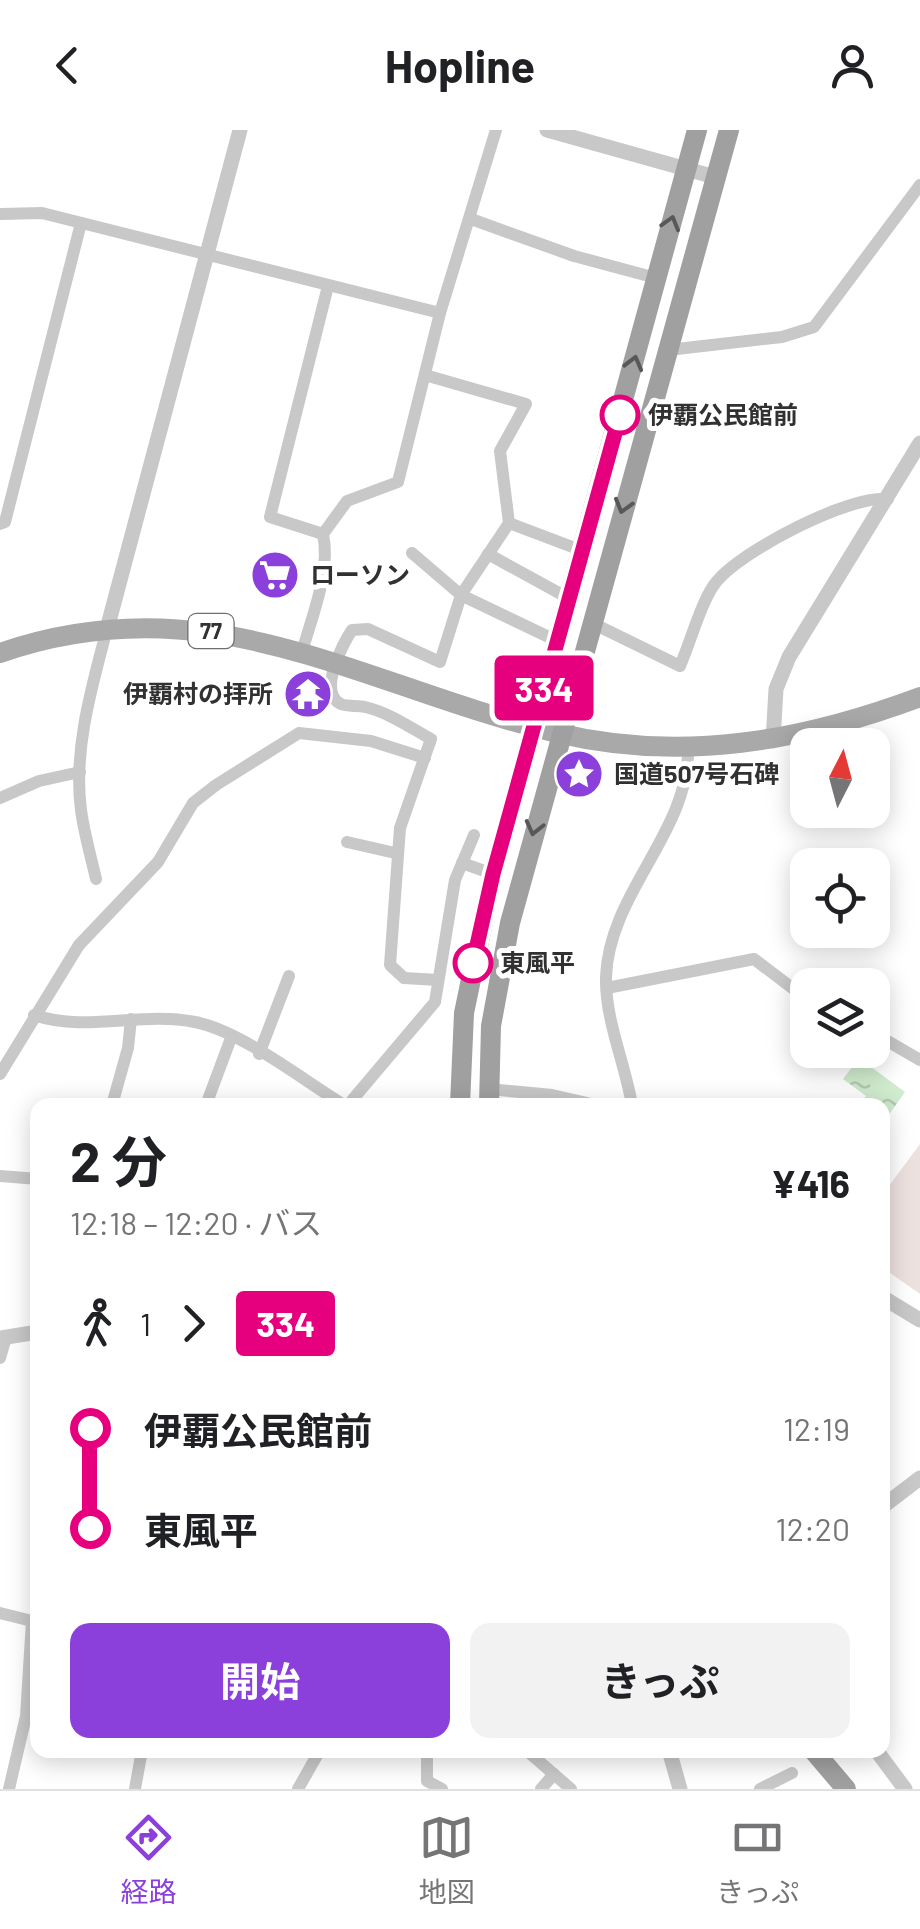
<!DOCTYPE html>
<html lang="ja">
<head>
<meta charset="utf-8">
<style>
  :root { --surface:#fff; --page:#f2f2f2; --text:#202124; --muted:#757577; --line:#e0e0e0; --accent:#8b40db }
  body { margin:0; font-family:Barlow,"Noto Sans JP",sans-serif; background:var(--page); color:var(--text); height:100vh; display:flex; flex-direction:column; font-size:38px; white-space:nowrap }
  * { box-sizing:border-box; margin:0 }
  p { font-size:32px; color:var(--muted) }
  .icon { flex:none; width:55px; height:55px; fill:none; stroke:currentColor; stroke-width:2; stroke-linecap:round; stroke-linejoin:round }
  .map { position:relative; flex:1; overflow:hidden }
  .panel { position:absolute; left:30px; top:968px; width:860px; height:660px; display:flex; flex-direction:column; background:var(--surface); border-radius:20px; box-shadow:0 5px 25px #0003 }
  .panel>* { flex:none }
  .badge { padding:0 20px; border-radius:8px; font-size:35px; line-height:65px }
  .needle { width:65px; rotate:6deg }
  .tools { position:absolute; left:790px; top:598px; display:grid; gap:20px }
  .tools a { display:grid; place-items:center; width:100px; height:100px; border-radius:20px; background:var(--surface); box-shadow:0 5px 25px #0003; font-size:50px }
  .map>.badge { position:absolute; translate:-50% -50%; box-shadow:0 0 0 5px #fff }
  .legs { display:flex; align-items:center; gap:15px; height:110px; padding:0 40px; font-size:32px }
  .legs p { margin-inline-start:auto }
  .overview { display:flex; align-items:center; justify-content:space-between; height:170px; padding:0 40px }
  h1 { font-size:55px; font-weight:700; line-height:75px }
  .action { display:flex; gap:20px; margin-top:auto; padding:20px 40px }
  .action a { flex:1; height:115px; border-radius:20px; background:var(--accent); color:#fff; font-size:40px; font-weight:700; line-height:115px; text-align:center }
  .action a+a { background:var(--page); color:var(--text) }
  ul { padding:0 40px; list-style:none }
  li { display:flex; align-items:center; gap:35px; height:100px; font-size:38px }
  li i { display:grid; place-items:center; width:15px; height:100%; margin:0 12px; background:currentColor }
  li i::after { content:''; width:25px; height:25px; margin:-12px; border:8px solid; border-radius:50%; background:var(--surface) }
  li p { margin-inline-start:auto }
  li:first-child i { background:linear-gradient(#0000 50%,currentColor 0) }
  li:last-child i { background:linear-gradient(currentColor 50%,#0000 0) }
  header { display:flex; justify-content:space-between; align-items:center; height:130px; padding:0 40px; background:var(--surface); font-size:45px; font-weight:700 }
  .dock { display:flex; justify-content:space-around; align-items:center; height:140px; border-top:2px solid var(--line); background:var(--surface); font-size:28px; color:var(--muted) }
  .dock a { display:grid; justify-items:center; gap:5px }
  .dock .active { color:var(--accent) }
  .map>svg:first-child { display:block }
  .grass { fill:#ede1e0 }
  .water { fill:url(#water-ripples) }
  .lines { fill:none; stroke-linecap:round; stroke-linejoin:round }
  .minor { stroke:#c8c8c8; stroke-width:12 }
  .tertiary { stroke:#c8c8c8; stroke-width:15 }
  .primary { stroke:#a9a9a9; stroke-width:20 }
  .trunk { stroke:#a0a0a0; stroke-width:20 }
  .oneway { stroke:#585858 }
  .line-1-casing { stroke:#fff; stroke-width:22 }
  .line-1 { stroke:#e6007e; stroke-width:15 }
  .stop-1-dot { fill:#fff; stroke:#e6007e; stroke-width:5 }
  .labels { text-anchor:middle; stroke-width:10; stroke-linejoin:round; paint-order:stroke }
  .shield { fill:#fff; stroke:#6f6f6f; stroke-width:2.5 }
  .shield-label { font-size:22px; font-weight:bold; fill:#313131 }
  .stop-label { font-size:25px; font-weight:bold; fill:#313131; stroke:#fff; text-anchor:start }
  .poi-label { font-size:25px; font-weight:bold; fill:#313131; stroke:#fff; text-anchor:start }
</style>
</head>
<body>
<header><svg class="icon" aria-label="back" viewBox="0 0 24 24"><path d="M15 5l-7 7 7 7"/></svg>Hopline<svg class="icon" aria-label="person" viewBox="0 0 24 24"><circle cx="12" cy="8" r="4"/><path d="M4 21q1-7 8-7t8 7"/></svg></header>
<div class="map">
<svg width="920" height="1659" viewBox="0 0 920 1659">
  <defs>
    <pattern id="water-ripples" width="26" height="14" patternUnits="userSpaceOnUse" patternTransform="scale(2.5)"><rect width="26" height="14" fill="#d0ebce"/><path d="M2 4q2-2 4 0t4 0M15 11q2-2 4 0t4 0" fill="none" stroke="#b3cab1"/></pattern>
  </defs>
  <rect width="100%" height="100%" fill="#fff"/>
  <polygon class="grass" points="920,1014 920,1164 883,1138 883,1064"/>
  <polygon class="water" points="859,928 905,962 883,993 882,975 859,975 866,966 843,949"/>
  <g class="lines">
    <g class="minor">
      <polyline points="0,84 42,83 440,183"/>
      <polyline points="471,89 574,126 656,148"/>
      <polyline points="328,156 270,387 323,404 347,371 398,352 440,183 496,0"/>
      <polyline points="668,220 782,207 814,197 920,55"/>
      <polyline points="425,245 526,274 500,321 509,393 583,421"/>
      <polyline points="0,394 5,392 81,93"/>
      <polyline points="412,423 461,465 509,393"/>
      <polyline points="488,424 570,469"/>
      <path d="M 590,492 L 680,536 C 690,514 702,468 717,451 C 743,420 849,365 888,369"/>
      <path d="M 302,522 C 312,486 331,441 323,404"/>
      <polyline points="0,668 39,651 80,642"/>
      <polyline points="347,712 395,723"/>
      <polyline points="462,733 493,744"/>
      <path d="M 96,749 C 91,727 84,703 81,680 C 73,620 92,556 107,499"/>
      <path d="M 438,850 L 404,848 L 390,835 L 400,698 L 431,609 C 411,598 388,582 365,577 C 358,575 347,577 341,574 C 317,563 343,513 352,500 L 368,499 L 440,532 L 461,465 L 557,511"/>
      <polyline points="607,858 754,829 808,870"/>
      <path d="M 34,885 C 88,903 140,881 195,892 C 241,901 303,950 344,975"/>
      <polyline points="872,902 920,930"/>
      <polyline points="259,924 289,846"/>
      <polyline points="0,944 79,815 158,732 193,673 216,655 299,603 371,611 425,628"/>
      <polyline points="488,959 552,965 596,975"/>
      <polyline points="112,975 128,918 131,889"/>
      <polyline points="206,975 231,908"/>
      <polyline points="348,975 435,872 455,750 474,705"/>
      <path d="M 632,975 C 625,933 605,890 606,847 C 609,762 690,702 688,618"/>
      <polyline points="0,1046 38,1049"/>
      <polyline points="0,1228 6,1207"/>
      <polyline points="0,1483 36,1492"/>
      <polyline points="427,1620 427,1651 442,1659"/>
      <polyline points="526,1620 571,1659"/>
      <polyline points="9,1659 26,1586 32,1491"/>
      <polyline points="135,1659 142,1620"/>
      <polyline points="298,1659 320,1620"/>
      <polyline points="541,1659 554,1644"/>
      <polyline points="760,1659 792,1643"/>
    </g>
    <g class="tertiary">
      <polyline points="547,0 715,47"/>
      <polyline points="107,499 240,0"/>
      <polyline points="773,611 776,559 789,527 920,313"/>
      <polyline points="882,1167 920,1190"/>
      <polyline points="0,1208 38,1202"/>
      <polyline points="882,1377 920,1348"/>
      <polyline points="669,1620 680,1659"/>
      <polyline points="876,1620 905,1659"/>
    </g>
    <path class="primary" d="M 0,523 C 210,450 360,556 557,603 C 682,633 802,611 920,567"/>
    <g class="trunk">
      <polyline points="460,975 464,883 493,744 697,0"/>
      <polyline points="489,975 491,896 510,793 729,0"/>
      <polyline points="813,1620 846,1659"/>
    </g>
  </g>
  <defs><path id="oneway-chevron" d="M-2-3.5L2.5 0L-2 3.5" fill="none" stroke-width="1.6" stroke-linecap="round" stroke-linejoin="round" transform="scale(2.5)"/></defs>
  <g class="oneway">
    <use href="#oneway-chevron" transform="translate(671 93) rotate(-74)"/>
    <use href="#oneway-chevron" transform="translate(634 233) rotate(-75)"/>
    <use href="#oneway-chevron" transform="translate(623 376) rotate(106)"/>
    <use href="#oneway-chevron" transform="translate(534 698) rotate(104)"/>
  </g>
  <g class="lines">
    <g class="line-1-casing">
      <polyline id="line-1" points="473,833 493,744 620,285"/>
    </g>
    <use href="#line-1" class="line-1"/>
  </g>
  <defs>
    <g id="supermarket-disc" transform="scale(2.5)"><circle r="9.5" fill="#8b40db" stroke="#fff"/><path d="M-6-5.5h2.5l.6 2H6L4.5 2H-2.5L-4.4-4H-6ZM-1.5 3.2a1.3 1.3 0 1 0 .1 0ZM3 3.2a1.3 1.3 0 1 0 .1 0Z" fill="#fff"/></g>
    <g id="temple-disc" transform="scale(2.5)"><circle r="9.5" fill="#8b40db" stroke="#fff"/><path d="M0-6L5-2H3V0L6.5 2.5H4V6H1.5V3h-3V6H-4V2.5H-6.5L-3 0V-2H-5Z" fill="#fff"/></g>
    <g id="sight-disc" transform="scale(2.5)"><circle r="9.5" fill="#8b40db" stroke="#fff"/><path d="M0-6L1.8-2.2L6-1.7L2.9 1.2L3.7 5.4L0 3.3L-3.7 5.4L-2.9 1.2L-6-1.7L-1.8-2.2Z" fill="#fff"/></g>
  </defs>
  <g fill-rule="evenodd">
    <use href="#supermarket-disc" x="275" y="445"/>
    <use href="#temple-disc" x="308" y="564"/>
    <use href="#sight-disc" x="579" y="644"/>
  </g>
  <g class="stop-1-dot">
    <circle cx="620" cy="285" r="18"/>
    <circle cx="473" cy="833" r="18"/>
  </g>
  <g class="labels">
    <rect class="shield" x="188.5" y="484" width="45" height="34" rx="8"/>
    <g class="shield-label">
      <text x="211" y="509">77</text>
    </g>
    <g class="stop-label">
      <text x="648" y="294">伊覇公民館前</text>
      <text x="500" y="842">東風平</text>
    </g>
    <g class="poi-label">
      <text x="310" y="454">ローソン</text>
      <text x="273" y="573" text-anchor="end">伊覇村の拝所</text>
      <text x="614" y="653">国道507号石碑</text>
    </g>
  </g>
</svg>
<div class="tools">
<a><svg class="needle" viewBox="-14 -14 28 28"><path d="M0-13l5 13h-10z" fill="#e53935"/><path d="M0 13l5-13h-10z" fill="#757577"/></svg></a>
<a><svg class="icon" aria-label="locate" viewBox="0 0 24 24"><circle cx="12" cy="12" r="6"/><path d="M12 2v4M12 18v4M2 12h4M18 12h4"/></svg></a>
<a><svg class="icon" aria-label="layers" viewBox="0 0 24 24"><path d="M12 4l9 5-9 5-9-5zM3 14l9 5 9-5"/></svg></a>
</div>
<b class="badge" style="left:544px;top:558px;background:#e6007e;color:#fff">334</b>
<section class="panel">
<div class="overview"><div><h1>2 分</h1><p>12:18 – 12:20 · バス</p></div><b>¥416</b></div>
<div class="legs"><svg class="icon" aria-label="walk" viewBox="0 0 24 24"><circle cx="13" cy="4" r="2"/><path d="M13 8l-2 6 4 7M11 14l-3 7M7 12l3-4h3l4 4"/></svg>1<svg class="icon" aria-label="forward" viewBox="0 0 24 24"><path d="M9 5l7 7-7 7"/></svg><b class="badge" style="background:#e6007e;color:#fff">334</b></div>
<ul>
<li><i style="color:#e6007e"></i><b>伊覇公民館前</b><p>12:19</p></li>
<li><i style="color:#e6007e"></i><b>東風平</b><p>12:20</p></li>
</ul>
<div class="action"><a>開始</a><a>きっぷ</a></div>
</section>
</div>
<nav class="dock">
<a class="active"><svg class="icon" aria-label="directions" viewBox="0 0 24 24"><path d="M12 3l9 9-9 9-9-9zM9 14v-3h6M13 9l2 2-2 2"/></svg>経路</a>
<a><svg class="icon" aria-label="map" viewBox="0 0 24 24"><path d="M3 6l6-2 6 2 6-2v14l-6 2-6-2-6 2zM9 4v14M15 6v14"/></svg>地図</a>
<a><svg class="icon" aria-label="tickets" viewBox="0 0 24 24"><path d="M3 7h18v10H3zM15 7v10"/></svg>きっぷ</a>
</nav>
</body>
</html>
